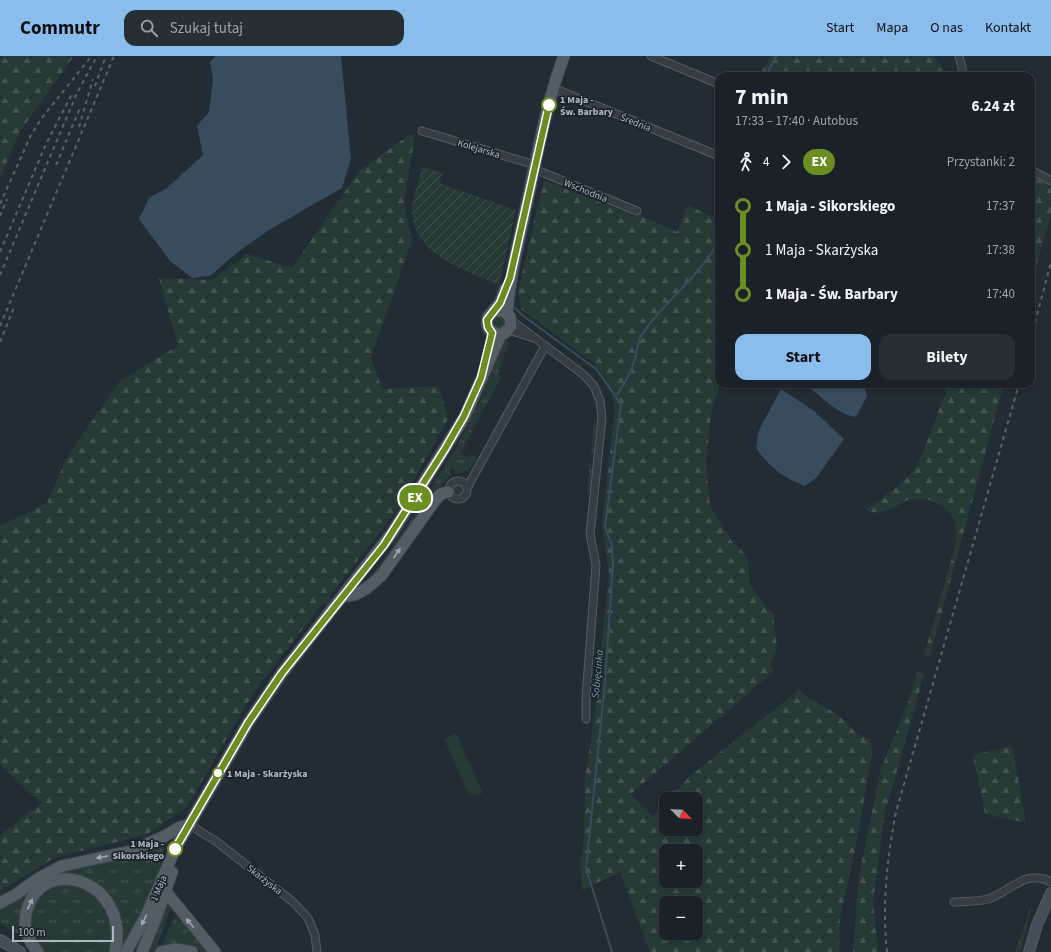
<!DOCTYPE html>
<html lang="pl">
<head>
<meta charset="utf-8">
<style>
  :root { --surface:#1a2128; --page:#272e34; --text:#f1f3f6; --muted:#9fa3a8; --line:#383e45; --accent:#8abced }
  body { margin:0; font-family:"Source Sans 3",sans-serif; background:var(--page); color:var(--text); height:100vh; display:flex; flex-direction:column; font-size:15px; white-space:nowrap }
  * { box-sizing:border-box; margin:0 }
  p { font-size:13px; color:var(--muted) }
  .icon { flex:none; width:22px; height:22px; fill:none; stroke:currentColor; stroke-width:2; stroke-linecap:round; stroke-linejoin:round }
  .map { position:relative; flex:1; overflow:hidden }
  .panel { position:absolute; left:715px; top:16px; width:320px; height:316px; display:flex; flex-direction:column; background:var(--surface); border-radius:12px; box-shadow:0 2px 6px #0003,0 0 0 1px var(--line) }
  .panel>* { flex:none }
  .badge { padding:0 8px; border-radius:13px; font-size:14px; line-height:26px }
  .needle { width:26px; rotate:114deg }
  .fabs { position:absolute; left:659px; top:736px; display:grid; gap:8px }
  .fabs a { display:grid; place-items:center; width:44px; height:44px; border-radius:8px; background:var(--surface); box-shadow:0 2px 6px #0003,0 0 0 1px var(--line); font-size:20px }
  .scale { position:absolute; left:12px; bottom:10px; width:102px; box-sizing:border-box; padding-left:4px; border:2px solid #afb9c2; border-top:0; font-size:11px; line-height:14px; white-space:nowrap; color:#afb9c2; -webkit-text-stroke:3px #1a232a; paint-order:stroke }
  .map>.badge { position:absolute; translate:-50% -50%; box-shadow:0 0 0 2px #fff }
  .legs { display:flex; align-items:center; gap:6px; height:44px; padding:0 20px; font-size:13px }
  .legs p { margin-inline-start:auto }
  .summary { display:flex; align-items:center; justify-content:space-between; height:68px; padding:0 20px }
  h1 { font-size:22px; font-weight:700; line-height:30px }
  .button { display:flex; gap:8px; margin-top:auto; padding:8px 20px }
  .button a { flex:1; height:46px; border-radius:12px; background:var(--accent); color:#111; font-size:16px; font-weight:700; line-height:46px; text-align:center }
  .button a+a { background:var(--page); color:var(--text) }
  ul { padding:0 20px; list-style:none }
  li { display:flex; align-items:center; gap:14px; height:44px; font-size:15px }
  li i { display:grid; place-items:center; width:6px; height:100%; margin:0 5px; background:currentColor }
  li i::after { content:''; width:10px; height:10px; margin:-5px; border:3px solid; border-radius:50%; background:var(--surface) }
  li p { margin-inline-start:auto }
  li:first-child i { background:linear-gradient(#0000 50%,currentColor 0) }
  li:last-child i { background:linear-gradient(currentColor 50%,#0000 0) }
  header { display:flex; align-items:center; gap:24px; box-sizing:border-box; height:56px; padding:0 20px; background:var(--accent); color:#111 }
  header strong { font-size:19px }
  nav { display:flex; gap:22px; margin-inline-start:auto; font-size:14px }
  .search { width:280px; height:36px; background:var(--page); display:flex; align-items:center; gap:10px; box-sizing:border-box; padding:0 14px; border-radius:12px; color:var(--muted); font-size:15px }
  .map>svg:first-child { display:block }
  .grass { fill:url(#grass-tufts) }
  .forest { fill:url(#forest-firs); fill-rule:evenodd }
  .park { fill:#273a38 }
  .garden { fill:url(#garden-furrows) }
  .water { fill:#394c5d }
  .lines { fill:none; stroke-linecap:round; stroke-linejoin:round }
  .stream { stroke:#394c5d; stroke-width:2 }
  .street-casing { stroke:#525c63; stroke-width:9 }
  .secondary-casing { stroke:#525c63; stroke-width:12 }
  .primary-casing { stroke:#3e474f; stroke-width:13 }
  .street { stroke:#353e45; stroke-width:7 }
  .secondary { stroke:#434e58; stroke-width:10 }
  .primary { stroke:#535d65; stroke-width:11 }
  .rail { stroke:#57626c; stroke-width:2; stroke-dasharray:4 4; stroke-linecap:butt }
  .oneway { fill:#9da7af }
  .line-1-casing { stroke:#fff; stroke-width:9 }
  .line-1 { stroke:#6b8e23; stroke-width:6 }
  .stop-1-dot { fill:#fff; stroke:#6b8e23; stroke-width:2 }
  .labels { text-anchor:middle; stroke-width:3.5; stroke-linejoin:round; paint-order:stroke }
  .stop-label { font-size:10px; font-weight:bold; fill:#afb9c2; stroke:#1a232a; text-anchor:start }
  .street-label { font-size:10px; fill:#afb9c2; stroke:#1a232a }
  .water-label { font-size:11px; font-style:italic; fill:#728da3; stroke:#1a232a }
</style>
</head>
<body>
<header>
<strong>Commutr</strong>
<div class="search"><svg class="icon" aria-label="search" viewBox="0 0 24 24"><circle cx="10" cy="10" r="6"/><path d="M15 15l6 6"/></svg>Szukaj tutaj</div>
<nav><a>Start</a><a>Mapa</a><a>O nas</a><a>Kontakt</a></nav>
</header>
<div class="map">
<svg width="1051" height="896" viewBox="0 0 1051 896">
  <defs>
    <pattern id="grass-tufts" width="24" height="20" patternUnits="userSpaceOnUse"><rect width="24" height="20" fill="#273a38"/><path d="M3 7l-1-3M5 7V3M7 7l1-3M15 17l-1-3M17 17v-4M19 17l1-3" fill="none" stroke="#445453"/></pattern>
    <pattern id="forest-firs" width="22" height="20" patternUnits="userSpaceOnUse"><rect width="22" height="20" fill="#273a38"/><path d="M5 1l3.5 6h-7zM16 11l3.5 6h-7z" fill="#445453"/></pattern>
    <pattern id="garden-furrows" width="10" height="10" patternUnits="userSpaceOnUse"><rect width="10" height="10" fill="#273a38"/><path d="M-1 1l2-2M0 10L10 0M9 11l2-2" fill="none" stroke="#445453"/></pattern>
  </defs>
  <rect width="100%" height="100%" fill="#222c35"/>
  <g class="grass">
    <circle cx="499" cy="266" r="7"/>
    <path d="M 504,283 L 508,287 L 498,320 L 501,321 L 460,398 L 468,402 L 471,398 L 477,402 C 472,411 466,418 455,418 L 456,414 L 451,412 L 448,416 L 454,418 C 444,423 443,430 434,435 L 379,517 L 364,530 L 403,476 L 457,390 L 480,345 Z"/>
    <polygon points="597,361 593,397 591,396 594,364"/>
    <polygon points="590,406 592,416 590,438 587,437"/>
    <circle cx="458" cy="433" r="5"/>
    <path d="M 170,781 L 158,804 L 162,807 L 142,855 L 122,893 L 120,892 C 115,874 108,822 83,822 C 69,823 49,830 34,834 L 23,881 L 0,867 L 0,851 L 53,818 Z"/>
    <path d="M 69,827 L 94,836 L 107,854 L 112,874 L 112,896 L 46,896 L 37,888 L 34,879 L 31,880 C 23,851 42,830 69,827 Z"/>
    <polygon points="167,845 171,851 156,892 153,896 149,896"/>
    <polygon points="178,860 209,896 201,896 189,891 161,892 174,862"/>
  </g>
  <g class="forest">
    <polygon points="0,0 74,0 19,77 0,122"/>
    <polygon points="771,0 934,0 948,20 759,20"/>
    <polygon points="415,78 404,148 412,184 371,301 382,333 439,330 448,363 398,453 329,541 332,542 327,548 323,547 255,634 187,751 146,779 56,801 0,835 0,779 41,747 0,709 0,470 47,447 67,401 120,325 178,290 159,222 212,224 247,198 292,212 359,115 409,79"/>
    <polygon points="1031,119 1051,131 1051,157 1031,230"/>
    <path d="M 544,124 L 635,160 L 639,159 L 677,176 L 688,149 L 719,164 L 720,328 L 711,357 L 706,406 L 710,450 L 733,487 L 743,496 L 748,504 L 750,530 C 761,539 762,551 773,557 L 777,593 L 770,609 L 774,615 L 631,738 L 653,760 L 666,747 L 666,773 L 696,773 L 696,743 L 669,743 L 690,720 L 799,634 C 812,646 828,651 840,661 C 853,672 852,677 870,683 L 872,698 L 856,789 L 840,862 L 839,896 L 650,896 L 620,816 L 582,834 L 581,807 L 584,778 L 585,723 L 595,656 L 609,517 L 602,467 L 615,353 L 612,337 L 594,307 L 521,253 L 518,235 ZM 666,795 L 696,795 L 696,825 L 666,825 ZM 666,847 L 696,847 L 696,877 L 666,877 Z"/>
    <path d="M 949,328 L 1004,328 L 930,600 L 924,599 L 955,491 C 957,479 958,466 949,456 C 938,445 918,438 903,446 C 891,453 880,460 866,454 L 901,428 L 912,417 L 924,394 Z"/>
    <polygon points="917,616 924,618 884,761 873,846 878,896 853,896 859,819 881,713 908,647"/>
    <polygon points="1012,690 1026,767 985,758 973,699"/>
    <polygon points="1032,848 1021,896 1015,896"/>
  </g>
  <polygon class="park" points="456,677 483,737 469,740 444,683"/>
  <path class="garden" d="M 422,111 L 443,117 L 439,127 L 516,154 L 499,229 C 465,214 412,199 412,153 C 412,139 420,125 422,111 Z"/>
  <g class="water">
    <polygon points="216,0 341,0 351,103 342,132 269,174 238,196 210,220 192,222 170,205 139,163 149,142 167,132 203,99 197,70 209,56 213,23 210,6"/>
    <path d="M 806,328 L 864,328 L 867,340 L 858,358 L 854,361 C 835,356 820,340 806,328 Z"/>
    <path d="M 781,333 L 814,355 L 844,383 L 817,421 L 805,430 C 785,423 766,409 756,391 L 759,374 Z"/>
  </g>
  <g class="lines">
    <g class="stream">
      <polyline points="766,20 776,0"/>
      <polyline points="515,252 522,259 596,313 621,348 605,471 612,490 613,507 605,627 586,812 612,896"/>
      <path d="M 617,339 C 624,328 630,319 634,306 C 637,297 637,285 643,277 C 665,244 701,220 719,184"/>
    </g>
    <g class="street-casing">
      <g id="street">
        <polyline points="651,0 719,28"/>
        <polyline points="959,0 964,20"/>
        <polyline points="553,32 719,100"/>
        <polyline points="422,75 535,109"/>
        <polyline points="534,113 637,155"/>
        <polyline points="1031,114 1051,125"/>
        <polyline points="511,264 584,319 594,330 600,345 602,362 590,478 596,509 586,641 586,663"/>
        <polyline points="506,277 512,275 534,282"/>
        <circle cx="458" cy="434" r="9"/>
        <polyline points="467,432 545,290"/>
        <polyline points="190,769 217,786 292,845 308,862 315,879 317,896"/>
        <path d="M 954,846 C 966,845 977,846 988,843 C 1010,836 1026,812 1051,826"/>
      </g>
    </g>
    <g class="secondary-casing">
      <g id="secondary">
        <polyline points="0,884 20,896"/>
        <polyline points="1029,896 1037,869 1051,837"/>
      </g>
    </g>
    <g class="primary-casing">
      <g id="primary">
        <path d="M 493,255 L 504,255 L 510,261 L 511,270 L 505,277 C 497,280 489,277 487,268 L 488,261 L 500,247 L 505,233"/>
        <path d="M 507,257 C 510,218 520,180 528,142 C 538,95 547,45 564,0"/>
        <path d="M 343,540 C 358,541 370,530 381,520 L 436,443 L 441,438 L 448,436"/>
        <polyline points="166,836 215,896"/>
        <polyline points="0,847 15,839 39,822 62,810 131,795 165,780 180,771 190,769"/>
        <path d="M 38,896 C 27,883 22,871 27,854 C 44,796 131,825 115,896"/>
        <polyline points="126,896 147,858 175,793 248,667 282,617 392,477 465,360 501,278"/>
        <polyline points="142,896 156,862 172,816"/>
        <polyline points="161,896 176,893 192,896"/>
      </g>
    </g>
    <use href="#street" class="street"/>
    <use href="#secondary" class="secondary"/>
    <use href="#primary" class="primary"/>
    <g class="rail">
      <polyline points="95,30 106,0"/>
      <polyline points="79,71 93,23"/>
      <polyline points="56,109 80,52"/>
      <polyline points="0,148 31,79 41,63 90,2"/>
      <polyline points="0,160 7,143"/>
      <polyline points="0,196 46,88 73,36"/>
      <polyline points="0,219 77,37 97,0"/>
      <polyline points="0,270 114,0"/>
      <polyline points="1031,282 1051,206"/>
      <polyline points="0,286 15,249"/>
      <path d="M 887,896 C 882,849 887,803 896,756 L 1019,328"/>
    </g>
  </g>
  <defs><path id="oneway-solid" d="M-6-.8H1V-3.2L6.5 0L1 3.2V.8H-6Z"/></defs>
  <g class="oneway">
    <use href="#oneway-solid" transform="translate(397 497) rotate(-56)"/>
    <use href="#oneway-solid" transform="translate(102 801) rotate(169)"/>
    <use href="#oneway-solid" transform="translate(30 848) rotate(-65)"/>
    <use href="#oneway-solid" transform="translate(144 864) rotate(117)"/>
    <use href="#oneway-solid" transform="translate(190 867) rotate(-130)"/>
  </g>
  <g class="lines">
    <g class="line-1-casing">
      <polyline id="line-1" points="175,793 248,667 282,617 384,489 445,393 464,360 481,322 492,277 488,271 487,264 500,247 510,222 549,49"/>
    </g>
    <use href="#line-1" class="line-1"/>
  </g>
  <g class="stop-1-dot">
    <circle cx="549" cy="49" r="7"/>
    <circle cx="218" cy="717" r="5"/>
    <circle cx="175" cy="793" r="7"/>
  </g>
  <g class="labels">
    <g class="stop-label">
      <text x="560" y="47">1 Maja -<tspan x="560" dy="12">Św. Barbary</tspan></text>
      <text x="227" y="721">1 Maja - Skarżyska</text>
      <text x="164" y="791" text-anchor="end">1 Maja -<tspan x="164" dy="12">Sikorskiego</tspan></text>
    </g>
    <g class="street-label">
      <text transform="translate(636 66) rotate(22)" y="4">Średnia</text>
      <text transform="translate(479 92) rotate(17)" y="4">Kolejarska</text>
      <text transform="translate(586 134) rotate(22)" y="4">Wschodnia</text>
      <text transform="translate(265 823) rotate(38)" y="4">Skarżyska</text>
      <text transform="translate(158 832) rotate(-67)" y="4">1 Maja</text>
    </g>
    <g class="water-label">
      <text transform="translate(597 618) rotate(-85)" y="4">Sobięcinka</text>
    </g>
  </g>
</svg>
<div class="fabs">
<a><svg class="needle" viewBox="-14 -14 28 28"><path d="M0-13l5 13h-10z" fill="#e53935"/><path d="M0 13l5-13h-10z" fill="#9fa3a8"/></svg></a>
<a>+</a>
<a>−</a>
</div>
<div class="scale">100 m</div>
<b class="badge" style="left:415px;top:442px;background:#6b8e23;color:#fff">EX</b>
<section class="panel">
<div class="summary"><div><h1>7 min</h1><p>17:33 – 17:40 · Autobus</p></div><b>6.24 zł</b></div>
<div class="legs"><svg class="icon" aria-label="walk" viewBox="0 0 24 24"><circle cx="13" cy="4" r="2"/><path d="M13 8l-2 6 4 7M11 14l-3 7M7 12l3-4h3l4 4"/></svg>4<svg class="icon" aria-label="forward" viewBox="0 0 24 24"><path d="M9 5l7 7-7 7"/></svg><b class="badge" style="background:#6b8e23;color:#fff">EX</b><p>Przystanki: 2</p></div>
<ul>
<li><i style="color:#6b8e23"></i><b>1 Maja - Sikorskiego</b><p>17:37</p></li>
<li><i style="color:#6b8e23"></i><span>1 Maja - Skarżyska</span><p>17:38</p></li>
<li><i style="color:#6b8e23"></i><b>1 Maja - Św. Barbary</b><p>17:40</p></li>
</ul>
<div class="button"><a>Start</a><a>Bilety</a></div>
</section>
</div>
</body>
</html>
